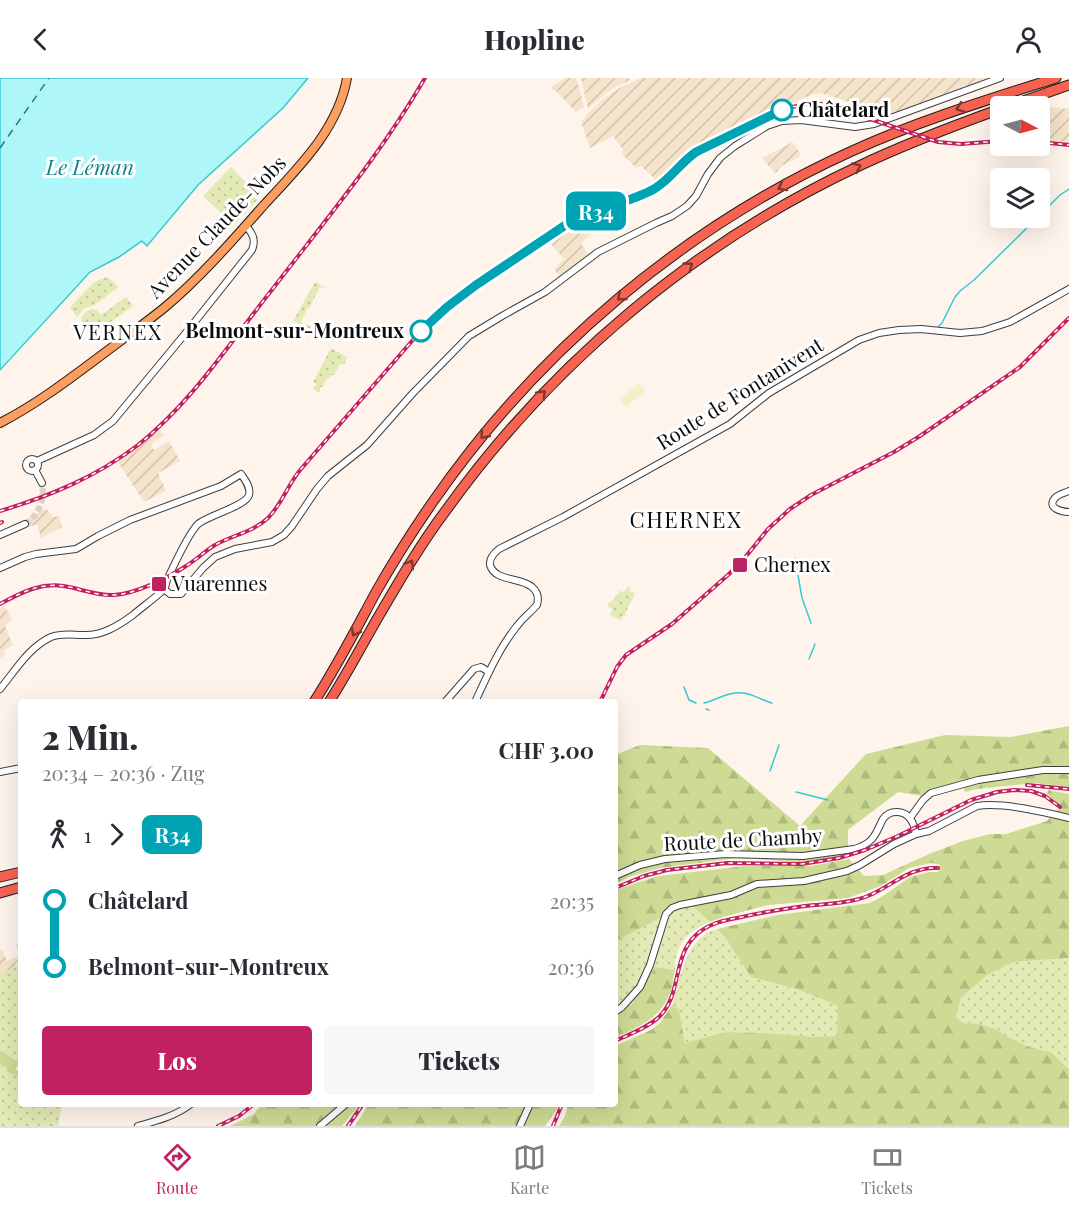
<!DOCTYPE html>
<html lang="de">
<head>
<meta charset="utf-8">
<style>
  :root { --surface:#fff; --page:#f7f7f7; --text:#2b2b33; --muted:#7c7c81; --line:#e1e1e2; --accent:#c02161 }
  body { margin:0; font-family:"Playfair Display",serif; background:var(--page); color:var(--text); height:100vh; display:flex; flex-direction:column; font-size:22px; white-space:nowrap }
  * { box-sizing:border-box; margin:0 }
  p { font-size:20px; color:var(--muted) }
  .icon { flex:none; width:33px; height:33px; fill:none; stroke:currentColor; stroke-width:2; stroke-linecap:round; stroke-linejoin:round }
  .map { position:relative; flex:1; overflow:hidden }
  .panel { position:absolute; left:18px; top:621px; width:600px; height:408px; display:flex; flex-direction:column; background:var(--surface); border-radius:6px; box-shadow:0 6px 24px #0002 }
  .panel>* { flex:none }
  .badge { padding:0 12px; border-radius:9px; font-size:21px; line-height:39px }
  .needle { width:39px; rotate:96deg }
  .controls { position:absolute; left:990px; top:18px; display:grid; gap:12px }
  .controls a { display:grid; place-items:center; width:60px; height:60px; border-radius:6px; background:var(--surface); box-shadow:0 6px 24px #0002; font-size:30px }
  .map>.badge { position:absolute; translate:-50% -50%; box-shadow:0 0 0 3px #fff }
  .legs { display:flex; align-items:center; gap:9px; height:66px; padding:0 24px; font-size:20px }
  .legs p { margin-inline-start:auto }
  .head { display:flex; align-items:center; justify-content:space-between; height:102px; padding:0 24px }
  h1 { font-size:33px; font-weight:800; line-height:45px }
  .primary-button { display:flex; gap:12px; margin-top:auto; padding:12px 24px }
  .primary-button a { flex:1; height:69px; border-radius:6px; background:var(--accent); color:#fff; font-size:24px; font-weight:800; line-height:69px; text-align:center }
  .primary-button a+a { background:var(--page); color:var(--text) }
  ul { padding:0 24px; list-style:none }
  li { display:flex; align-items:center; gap:21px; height:66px; font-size:22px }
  li i { display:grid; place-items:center; width:9px; height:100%; margin:0 8px; background:currentColor }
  li i::after { content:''; width:15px; height:15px; margin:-8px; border:4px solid; border-radius:50%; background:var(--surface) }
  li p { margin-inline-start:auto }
  li:first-child i { background:linear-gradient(#0000 50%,currentColor 0) }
  li:last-child i { background:linear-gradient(currentColor 50%,#0000 0) }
  header { display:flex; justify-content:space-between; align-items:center; height:78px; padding:0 24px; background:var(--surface); font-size:27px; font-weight:800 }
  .tabs { display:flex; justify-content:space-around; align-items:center; height:84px; border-top:2px solid var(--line); background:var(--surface); font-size:16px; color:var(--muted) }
  .tabs a { display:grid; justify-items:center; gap:3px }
  .tabs .active { color:var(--accent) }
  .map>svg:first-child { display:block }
  .farmland { fill:url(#farmland-furrows) }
  .green { fill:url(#green-dots) }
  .forest { fill:url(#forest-firs) }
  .pitch { fill:#f1f1c7 }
  .water { fill:#aff6f8; stroke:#34cad1; stroke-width:1.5 }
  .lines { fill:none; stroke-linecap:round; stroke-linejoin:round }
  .stream { stroke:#34cad1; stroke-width:1.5 }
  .ferry { stroke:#13828b; stroke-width:1.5; stroke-dasharray:8 6; stroke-linecap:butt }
  .tertiary-tunnel { stroke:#dbd1ca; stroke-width:6; stroke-dasharray:6 3; stroke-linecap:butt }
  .tertiary-casing { stroke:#3f3f3f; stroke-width:8 }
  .primary-casing { stroke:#1d1d1d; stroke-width:10 }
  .motorway-casing { stroke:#1d1d1d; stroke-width:11 }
  .tertiary { stroke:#fff; stroke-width:6 }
  .primary { stroke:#fc9e5f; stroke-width:8 }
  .motorway { stroke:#f86251; stroke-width:9 }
  .rail-casing { stroke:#c02161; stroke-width:4 }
  .rail { stroke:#fff; stroke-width:1.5; stroke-dasharray:4.5; stroke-linecap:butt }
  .oneway { stroke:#82372e }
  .line-1-casing { stroke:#fff; stroke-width:14 }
  .line-1 { stroke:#00a3b4; stroke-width:9 }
  .stop-1-dot { fill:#fff; stroke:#00a3b4; stroke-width:3 }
  .poi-dot { fill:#c02161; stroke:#fff; stroke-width:2 }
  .labels { text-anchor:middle; stroke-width:6; stroke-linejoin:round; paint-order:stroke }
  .stop-label { font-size:20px; font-weight:bold; fill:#0c0c0c; stroke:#fff; text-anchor:start }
  .street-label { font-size:20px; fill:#0c0c0c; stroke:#fff }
  .poi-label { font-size:20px; fill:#0c0c0c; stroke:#fff; text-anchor:start }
  .water-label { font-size:21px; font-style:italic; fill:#13828b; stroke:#fff }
  .neighbourhood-label { font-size:21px; letter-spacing:1.5px; fill:#0c0c0c; stroke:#fff }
  .quarter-label { font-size:22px; letter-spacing:1.5px; fill:#0c0c0c; stroke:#fff }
</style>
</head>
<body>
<header><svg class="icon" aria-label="back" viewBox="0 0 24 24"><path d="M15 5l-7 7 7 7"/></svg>Hopline<svg class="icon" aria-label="person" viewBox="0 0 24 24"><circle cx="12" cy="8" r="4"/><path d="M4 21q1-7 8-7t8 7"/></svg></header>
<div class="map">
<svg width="1069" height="1048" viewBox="0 0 1069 1048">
  <defs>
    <pattern id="farmland-furrows" width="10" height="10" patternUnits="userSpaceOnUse" patternTransform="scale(1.5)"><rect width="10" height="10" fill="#f5e3cb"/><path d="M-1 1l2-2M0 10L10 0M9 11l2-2" fill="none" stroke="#d1c2ad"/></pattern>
    <pattern id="green-dots" width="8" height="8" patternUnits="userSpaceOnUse" patternTransform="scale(1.5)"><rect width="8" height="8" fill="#e3eab5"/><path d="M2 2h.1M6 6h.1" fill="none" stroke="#c2c89a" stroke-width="1.8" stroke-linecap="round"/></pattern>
    <pattern id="forest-firs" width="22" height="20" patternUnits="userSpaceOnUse" patternTransform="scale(1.5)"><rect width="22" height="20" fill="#cddb94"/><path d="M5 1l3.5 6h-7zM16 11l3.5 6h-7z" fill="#afbb7e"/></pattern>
  </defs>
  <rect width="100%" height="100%" fill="#fff4ec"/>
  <g class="farmland">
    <polygon points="565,0 576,0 579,9 584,29 576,34 556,13 550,10"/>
    <polygon points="581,0 629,0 630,2 612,11 588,30"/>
    <polygon points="641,0 988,0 884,38 874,31 864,27 852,25 828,17 820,15 813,16 769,35 703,69 687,79 660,106 641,88 636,90 621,75 623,72 613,58 590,70 581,43 586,40 586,37 602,22 621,9"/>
    <polygon points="1044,29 1069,31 1069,65 1040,62 1040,31"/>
    <polygon points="791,65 794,65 801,78 781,88 776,95 773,93 762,80"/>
    <polygon points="597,140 601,147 581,165 588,176 559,198 554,191 564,181 551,166 575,150 589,143 590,145"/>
    <polygon points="160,352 164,357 151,366 154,372 169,363 180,383 158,395 166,413 144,424 118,384"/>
    <polygon points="44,431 49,433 53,439 59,438 62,449 41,460 37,446 29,449 26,442"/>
    <polygon points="4,528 12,541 5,548 13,567 4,572 5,577 0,580 0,531"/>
    <polygon points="2,871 7,883 18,878 21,886 0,896 0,872"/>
  </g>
  <g class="green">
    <polygon points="231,89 260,119 234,147 203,118"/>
    <polygon points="106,199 109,200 119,209 93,228 85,230 77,239 70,229 94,204"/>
    <path d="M 315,204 L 325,209 L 324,210 L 320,209 L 309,230 L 308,230 C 305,235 303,239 301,245 L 310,248 L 310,252 L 293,243 Z"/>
    <path d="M 126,219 L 133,228 L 105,248 L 103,247 L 104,249 L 95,256 L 94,254 L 92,255 L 86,247 L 85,248 L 81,243 L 82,242 L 81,240 C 83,235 88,231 94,231 L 95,233 L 96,231 L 101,237 Z"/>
    <polygon points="331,270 347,279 344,287 340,286 334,297 332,297 325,303 323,309 320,309 320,315 313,311 316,306 313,304"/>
    <path d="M 629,508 L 631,510 L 629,513 L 634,515 C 634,522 629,525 627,532 C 626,534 626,537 625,539 L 623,538 L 621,541 L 623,543 L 610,537 L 613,531 L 607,528 L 621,513 L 623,515 Z"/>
    <path d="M 689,825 L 710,844 C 687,853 675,867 675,892 L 655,889 L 632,927 L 615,938 L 615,862 L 616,863 Z"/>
    <path d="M 717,851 L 725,858 L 751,899 L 797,911 L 838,928 L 838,959 L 816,959 L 765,955 L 725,954 L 685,965 L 679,933 L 672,927 C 680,901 686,858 717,851 Z"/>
    <polygon points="21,864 21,982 15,982 0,972 0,896 21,886 16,866"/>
    <polygon points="1069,880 1069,991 1051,974 1029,969 1006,958 996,951 979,946 963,945 956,939 961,920 987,897 1012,884"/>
    <polygon points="0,985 7,988 8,994 21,1000 21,1026 62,1026 58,1048 0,1048"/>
  </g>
  <g class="forest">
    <polygon points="1069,648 1069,709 1035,705 977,711 965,714 963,709 928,719 898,714 848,752 848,776 829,781 804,784 737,780 660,790 629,799 615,806 615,677 640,667 708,670 800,748 866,676 945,657 1011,659"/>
    <polygon points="1048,712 1069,716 1069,880 1013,884 987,897 961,920 956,939 963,945 979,946 996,951 1006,958 1029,969 1051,974 1069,991 1069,1048 559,1048 565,1038 568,1026 615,1026 615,968 651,952 660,945 672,927 679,932 685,965 725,954 765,955 816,959 837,958 838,928 797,911 751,899 725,859 717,851 777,837 870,825 883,818 910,799 930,794 938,794 940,787 931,785 909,790 881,808 848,820 768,827 723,839 710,844 689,825 616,863 615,813 624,809 658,798 745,788 811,788 849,781 864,798 883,797 929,776 963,763 990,756 1006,756 1047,743 1061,728 1047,716"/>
    <path d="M 655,889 L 675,892 C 673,899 673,908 670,915 C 661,940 637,950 615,960 L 615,938 L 632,926 Z"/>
    <polygon points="0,972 15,982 21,982 20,986 15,991 21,994 21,1000 8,994 6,988 0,985"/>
    <polygon points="262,1026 360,1026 342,1048 230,1048 254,1036"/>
    <polygon points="369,1026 558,1026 557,1031 545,1048 355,1048"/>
  </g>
  <polygon class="pitch" points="639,305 645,313 626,329 620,321"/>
  <polygon class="water" points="0,0 308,0 283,30 198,107 147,168 142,163 119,179 90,194 0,292"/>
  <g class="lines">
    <g class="stream">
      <polyline points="1040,137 1060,117 1069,111"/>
      <polyline points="938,249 942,245 955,219 960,213 974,202 1037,140"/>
      <polyline points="795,480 802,520 811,545"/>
      <polyline points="809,581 815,566"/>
      <polyline points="684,609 689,622 696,625"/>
      <path d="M 704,625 C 716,622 730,613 743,615 C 753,616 761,622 772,625"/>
      <polyline points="706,631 709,632"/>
      <polyline points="770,693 779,667"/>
      <polyline points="796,714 828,722"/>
    </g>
    <polyline class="ferry" points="0,70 49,0"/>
    <path class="tertiary-tunnel" d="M 25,446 C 39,437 45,422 42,405"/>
    <g class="tertiary-casing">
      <g id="tertiary">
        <circle cx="32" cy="387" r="6"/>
        <path d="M 37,383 L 94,357 L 113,343 L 189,251 L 252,172 C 256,162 253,156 246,148"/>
        <polyline points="35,392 42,405"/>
        <path d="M 1069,413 C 1065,415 1058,416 1055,420 C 1046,430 1062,434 1069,434"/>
        <polyline points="0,457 25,446"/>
        <path d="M 0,490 L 25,479 L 36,476 L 76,471 L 98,458 L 130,442 L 221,408 L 241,396 C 245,402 251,409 249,417 C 246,428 209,437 198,446 C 189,455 173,489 167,502 C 166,505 166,508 164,511 C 163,514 137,533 133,537 C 118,548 102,558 83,557 C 72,557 62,555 51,559 C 29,569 15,593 0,611"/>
        <polyline points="164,511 170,516 181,516 203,490 215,479 235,471 272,464 284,457 292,448 317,411 328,398 367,367 413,315 469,258 502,238 545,214 598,174 656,145 672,138 687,128 696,118 708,96 720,80 735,68 767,48 782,43 801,42 855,49 874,46 1000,0"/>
        <polyline points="445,624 474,591 481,589 489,594"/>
        <path d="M 475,624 C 487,598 499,570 517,548 C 523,540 531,534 537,527 C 539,520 538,514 532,509 C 521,499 495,504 490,487 C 489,480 494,475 499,471 L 563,439 L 730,346 L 769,315 L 859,262 L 879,255 L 899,252 L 921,251 L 960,255 L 982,253 L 1010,244 L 1069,211"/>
        <polyline points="0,694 21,690"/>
        <polyline points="910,740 923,722 931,715 978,702 1043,692 1069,692"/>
        <path d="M 615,798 L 640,787 L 665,781 L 725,776 L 803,778 L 854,771 C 861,769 867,766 871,762 C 877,756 879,748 883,741 C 890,731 905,732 911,742 C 914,746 915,751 916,756"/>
        <path d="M 615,934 L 622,929 L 640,909 L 650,887 L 664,842 L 666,836 L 672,830 L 680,827 L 731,817 L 757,806 L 804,803 L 847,793 L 860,787 L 894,766 L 916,756 L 929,753 L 977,728 C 1002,724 1044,734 1069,740"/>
        <path d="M 138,1048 C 156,1043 176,1038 191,1026"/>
        <polyline points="320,1048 346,1026"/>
        <polyline points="520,1048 530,1026"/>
      </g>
    </g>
    <g class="primary-casing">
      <path id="primary" d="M 0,345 C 35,327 67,303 99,279 C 120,263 143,247 164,230 C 199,201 233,162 263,128 C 297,91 338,52 347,0"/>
    </g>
    <g class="motorway-casing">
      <g id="motorway">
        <polyline points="1009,28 1069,7"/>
        <path d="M 314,624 C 337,588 356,551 376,514 C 393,484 412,454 432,425 C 537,273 684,149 852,73 C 918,43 987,22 1056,0"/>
        <path d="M 329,624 C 347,596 363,565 380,536 C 401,500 422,464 447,431 C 553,284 695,165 859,88 C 905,66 953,48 1000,31"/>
        <polyline points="0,799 21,794"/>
        <polyline points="0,815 21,809"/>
      </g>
    </g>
    <use href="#tertiary" class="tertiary"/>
    <use href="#primary" class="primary"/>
    <use href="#motorway" class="motorway"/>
    <g class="rail-casing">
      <g id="rail">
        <polyline points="1040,64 1069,67"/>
        <path d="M 0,433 C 50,418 96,399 138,367 C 191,325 229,266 271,213 C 324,144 381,76 425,0"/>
        <polyline points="0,445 2,444"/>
        <path d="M 0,526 C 22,514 43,503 69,509 C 84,512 98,518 114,517 C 135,516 168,500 186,488 C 196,482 205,473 215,467 C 233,457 253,454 268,440 C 282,426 288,406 301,391 L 425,248 L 447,229 L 476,207 L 572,143 C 598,129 627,125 652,112 C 670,102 680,85 696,74 L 774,35 L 787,30 L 807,26 L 821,26 L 835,29 L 938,64 L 961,66 L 1000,63"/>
        <polyline points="600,624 617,589 626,577 672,546 728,497 743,482 768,451 790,431 811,417 894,374 920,358 1020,289 1069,240"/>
        <polyline points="1027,707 1069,711"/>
        <polyline points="615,810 644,798 667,792 727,785 802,786 839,780 865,772 898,758 971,722 997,714 1014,712 1031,713 1045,718 1060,729"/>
        <path d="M 615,963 C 630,956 647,950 659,939 C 682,917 672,879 696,857 C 709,845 725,842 742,839 C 763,834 784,831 805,828 C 821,826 838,826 855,822 C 885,816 905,788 938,790"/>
        <polyline points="218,1048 239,1038 254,1026"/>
        <polyline points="348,1048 363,1026"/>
        <polyline points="553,1048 562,1026"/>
      </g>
    </g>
    <use href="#rail" class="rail"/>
  </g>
  <defs><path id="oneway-chevron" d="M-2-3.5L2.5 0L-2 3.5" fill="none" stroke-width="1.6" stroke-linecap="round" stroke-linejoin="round" transform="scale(1.5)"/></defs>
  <g class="oneway">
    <use href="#oneway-chevron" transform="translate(960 30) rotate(161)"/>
    <use href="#oneway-chevron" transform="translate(857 89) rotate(-25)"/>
    <use href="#oneway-chevron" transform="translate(782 109) rotate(151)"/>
    <use href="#oneway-chevron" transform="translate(689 188) rotate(-36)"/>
    <use href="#oneway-chevron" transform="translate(621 219) rotate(140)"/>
    <use href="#oneway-chevron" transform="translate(542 316) rotate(-47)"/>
    <use href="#oneway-chevron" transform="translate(484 357) rotate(129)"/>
    <use href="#oneway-chevron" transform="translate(410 486) rotate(-58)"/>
    <use href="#oneway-chevron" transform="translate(355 554) rotate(119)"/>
  </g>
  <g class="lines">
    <g class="line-1-casing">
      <path id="line-1" d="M 421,253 L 447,229 L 476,207 L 567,146 C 594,130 627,126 654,111 C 670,102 680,85 696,74 L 782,32"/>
    </g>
    <use href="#line-1" class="line-1"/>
  </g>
  <g class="stop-1-dot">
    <circle cx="782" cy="32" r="10"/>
    <circle cx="421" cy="253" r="10"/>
  </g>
  <g class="poi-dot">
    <rect x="732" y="479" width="16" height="16" rx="3"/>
    <rect x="151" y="498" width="16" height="16" rx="3"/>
  </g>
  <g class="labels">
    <g class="stop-label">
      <text x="798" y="39">Châtelard</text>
      <text x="404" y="260" text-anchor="end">Belmont-sur-Montreux</text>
    </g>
    <g class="street-label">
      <text transform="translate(217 149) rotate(-46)" y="7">Avenue Claude-Nobs</text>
      <text transform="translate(740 316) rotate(-32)" y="7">Route de Fontanivent</text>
      <text transform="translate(743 762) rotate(-3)" y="7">Route de Chamby</text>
    </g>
    <g class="poi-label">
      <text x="754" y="494">Chernex</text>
      <text x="172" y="513">Vuarennes</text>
    </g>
    <g class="water-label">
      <text x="90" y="97">Le Léman</text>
    </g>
    <g class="neighbourhood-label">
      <text x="118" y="262">VERNEX</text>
    </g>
    <g class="quarter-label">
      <text x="686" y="450">CHERNEX</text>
    </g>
  </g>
</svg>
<div class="controls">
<a><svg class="needle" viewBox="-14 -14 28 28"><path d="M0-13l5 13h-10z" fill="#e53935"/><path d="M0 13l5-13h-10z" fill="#7c7c81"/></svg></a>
<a><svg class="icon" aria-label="layers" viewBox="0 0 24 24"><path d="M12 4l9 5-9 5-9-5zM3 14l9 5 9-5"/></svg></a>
</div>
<b class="badge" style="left:596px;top:133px;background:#00a3b4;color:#fff">R34</b>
<section class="panel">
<div class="head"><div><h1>2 Min.</h1><p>20:34 – 20:36 · Zug</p></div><b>CHF 3.00</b></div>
<div class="legs"><svg class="icon" aria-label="walk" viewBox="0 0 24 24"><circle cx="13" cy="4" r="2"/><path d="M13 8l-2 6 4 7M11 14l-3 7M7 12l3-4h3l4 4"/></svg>1<svg class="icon" aria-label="forward" viewBox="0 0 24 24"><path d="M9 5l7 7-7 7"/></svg><b class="badge" style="background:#00a3b4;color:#fff">R34</b></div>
<ul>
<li><i style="color:#00a3b4"></i><b>Châtelard</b><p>20:35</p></li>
<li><i style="color:#00a3b4"></i><b>Belmont-sur-Montreux</b><p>20:36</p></li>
</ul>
<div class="primary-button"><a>Los</a><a>Tickets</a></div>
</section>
</div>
<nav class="tabs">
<a class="active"><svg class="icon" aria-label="directions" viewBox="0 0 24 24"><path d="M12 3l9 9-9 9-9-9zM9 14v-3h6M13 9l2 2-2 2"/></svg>Route</a>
<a><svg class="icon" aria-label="map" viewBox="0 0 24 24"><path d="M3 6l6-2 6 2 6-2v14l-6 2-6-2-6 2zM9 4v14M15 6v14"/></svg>Karte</a>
<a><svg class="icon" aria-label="tickets" viewBox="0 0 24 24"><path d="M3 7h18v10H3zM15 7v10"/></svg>Tickets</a>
</nav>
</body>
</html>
